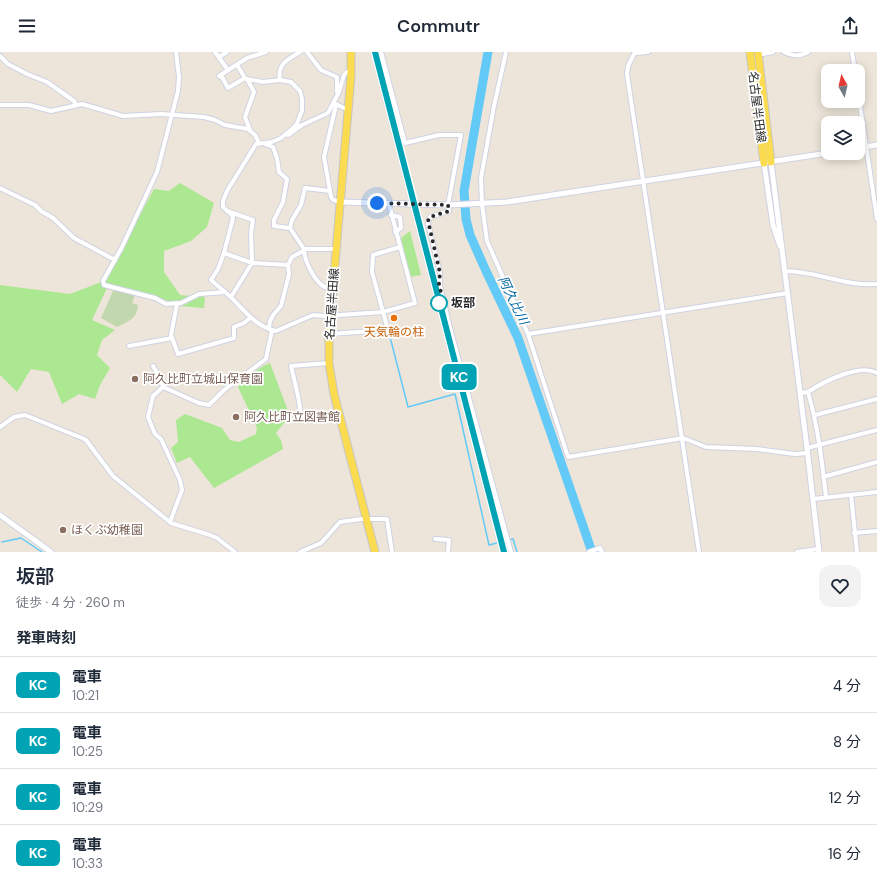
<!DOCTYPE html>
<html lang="ja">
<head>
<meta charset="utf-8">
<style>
  :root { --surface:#fff; --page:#f2f2f3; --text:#1f2937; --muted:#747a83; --line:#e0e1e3 }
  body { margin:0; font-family:"DM Sans","Noto Sans JP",sans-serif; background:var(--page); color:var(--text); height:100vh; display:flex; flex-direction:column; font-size:15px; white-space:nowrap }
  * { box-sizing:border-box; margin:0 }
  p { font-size:13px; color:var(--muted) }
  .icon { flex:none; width:22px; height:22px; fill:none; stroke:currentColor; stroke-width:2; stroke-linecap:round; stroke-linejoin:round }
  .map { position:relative; height:500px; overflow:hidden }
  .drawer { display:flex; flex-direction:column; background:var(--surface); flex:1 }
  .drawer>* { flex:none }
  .badge { padding:0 8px; border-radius:6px; font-size:14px; line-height:26px }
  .needle { width:26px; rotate:352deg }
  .controls { position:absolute; left:821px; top:12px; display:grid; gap:8px }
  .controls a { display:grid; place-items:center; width:44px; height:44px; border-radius:8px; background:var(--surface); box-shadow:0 2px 10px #0003; font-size:20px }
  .you { position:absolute; width:20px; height:20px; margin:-10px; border:3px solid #fff; border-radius:50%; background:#1a73e8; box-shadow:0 0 0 6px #1a73e833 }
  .map>.badge { position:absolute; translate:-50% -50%; box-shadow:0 0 0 2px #fff }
  h2 { padding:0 16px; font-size:15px; line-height:36px }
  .round { display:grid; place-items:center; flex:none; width:42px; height:42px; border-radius:12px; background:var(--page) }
  .headline { display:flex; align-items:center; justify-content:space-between; height:68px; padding:0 16px }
  h1 { font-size:19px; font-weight:600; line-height:30px }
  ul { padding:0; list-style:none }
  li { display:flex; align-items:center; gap:12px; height:56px; padding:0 16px; border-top:1px solid var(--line) }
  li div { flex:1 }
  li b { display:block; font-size:15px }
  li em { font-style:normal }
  li .badge { min-width:44px; font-weight:700; text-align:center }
  header { display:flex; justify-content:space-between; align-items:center; height:52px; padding:0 16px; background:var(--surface); font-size:18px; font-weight:600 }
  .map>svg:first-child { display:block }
  .green { fill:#abe891 }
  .cemetery { fill:#c1d8af }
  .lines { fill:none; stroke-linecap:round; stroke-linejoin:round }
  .stream { stroke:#63caf8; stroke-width:1.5 }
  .river { stroke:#63caf8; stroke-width:9 }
  .minor-casing { stroke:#cfd2e3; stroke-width:6 }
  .tertiary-casing { stroke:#cfd2e3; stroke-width:7 }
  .primary-casing { stroke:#c7c7c7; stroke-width:9 }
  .minor { stroke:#fff; stroke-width:4 }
  .tertiary { stroke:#fff; stroke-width:5 }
  .primary { stroke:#fbdb50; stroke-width:7 }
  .rail-casing { stroke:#9c9eb5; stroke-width:3 }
  .rail { stroke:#fff; stroke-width:1.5; stroke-dasharray:4.5; stroke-linecap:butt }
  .line-casing { stroke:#fff; stroke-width:9 }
  .line { stroke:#00a3b4; stroke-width:6 }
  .walk { stroke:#292929; stroke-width:4; stroke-dasharray:0 7.2 }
  .stop-dot { fill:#fff; stroke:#00a3b4; stroke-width:2 }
  .food-dot { fill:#e8710a; stroke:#fff; stroke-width:1.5 }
  .education-dot { fill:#8d6e63; stroke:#fff; stroke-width:1.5 }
  .labels { text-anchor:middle; stroke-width:3.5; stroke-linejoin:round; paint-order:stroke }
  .street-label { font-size:12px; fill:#292929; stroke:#fff }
  .stop-label { font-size:12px; font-weight:bold; fill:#292929; stroke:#fff; text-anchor:start }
  .food-label { font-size:12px; fill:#c56008; stroke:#fff }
  .education-label { font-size:12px; fill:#785e54; stroke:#fff; text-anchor:start }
  .water-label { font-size:13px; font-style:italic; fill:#0365a3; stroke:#fff }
</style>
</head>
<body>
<header><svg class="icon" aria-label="menu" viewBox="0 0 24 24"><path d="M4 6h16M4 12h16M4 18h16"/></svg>Commutr<svg class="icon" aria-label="share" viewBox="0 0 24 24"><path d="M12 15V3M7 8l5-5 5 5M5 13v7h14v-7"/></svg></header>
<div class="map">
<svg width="877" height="500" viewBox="0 0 877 500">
  <rect width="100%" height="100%" fill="#ede5d9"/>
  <g class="green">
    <polygon points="180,131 214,151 207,175 191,189 164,199 164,220 180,243 205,245 204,256 179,254 166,248 152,248 107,236 92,268 115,278 102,288 97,303 110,316 100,333 95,347 79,342 62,352 49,320 31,317 17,340 0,323 0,233 70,242 104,229 154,137 169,139"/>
    <polygon points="410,179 421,223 410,225 401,186"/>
    <path d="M 270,311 L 291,367 L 284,371 L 276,381 L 281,388 L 283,397 L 214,436 L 190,405 L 177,411 L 171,396 L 178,390 L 176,368 L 185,362 L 222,376 L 230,388 L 239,390 L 256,382 L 257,376 L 238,335 C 242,327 260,315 270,311 Z"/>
  </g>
  <path class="cemetery" d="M 114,237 L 135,243 L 132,251 L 138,253 C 137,267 129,269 117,275 L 101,266 Z"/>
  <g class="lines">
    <g class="stream">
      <polyline points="389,281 408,355 455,342 489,493 513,487 517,500"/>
      <polyline points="2,490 21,486 42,500"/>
    </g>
    <polyline class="river" points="488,0 464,139 466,167 470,183 486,219 518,286 592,500"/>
    <g class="minor-casing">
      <g id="minor">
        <path d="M 176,0 L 179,25 L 178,39 L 157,120 L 122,195 L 103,229 L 104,233 L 155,246 L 166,252 L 181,251 L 199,242 L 225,240 C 242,254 253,274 276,279 L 313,263 L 325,264 L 383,260 L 415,251 L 389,152"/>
        <polyline points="215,0 228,18"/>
        <polyline points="307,0 321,18 337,25 337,40"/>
        <polyline points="381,0 405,91 439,83 461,83 448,153 449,159 430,165 428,172 440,221 440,234 450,276 511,500"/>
        <polyline points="506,0 494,54 481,126 482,152 487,189 528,282 568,405 683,386 706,395 757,397 795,402 808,401"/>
        <polyline points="635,0 628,14 627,22 699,500"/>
        <path d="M 784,0 C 793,4 799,5 808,0"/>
        <polyline points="852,0 855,19"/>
        <polyline points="636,1 648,0"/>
        <polyline points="758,3 773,0"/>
        <polyline points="0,4 8,12 27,22 47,30 74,49 75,51 74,54"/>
        <polyline points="219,5 227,0"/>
        <polyline points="237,13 245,26 247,27 254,40 245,65 250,78"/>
        <polyline points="245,26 228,36 222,25 219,24 247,6 266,0"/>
        <path d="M 280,28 C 277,12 288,7 300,0"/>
        <polyline points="858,40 877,167"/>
        <polyline points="336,52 348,58"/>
        <polyline points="0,53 29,53 51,59 82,52 123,64 161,62 204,65 215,68 225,73 248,77 255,83 259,91"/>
        <polyline points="336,53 324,105 331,145 333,148 341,150"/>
        <polyline points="288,83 302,73 328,61 339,40 344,23 347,20 351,18"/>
        <polyline points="265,92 273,95 277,106 279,120 287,127 283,150 274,168 274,174 290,176"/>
        <polyline points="0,136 35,153 41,159 53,166 74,186 115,208"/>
        <polyline points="330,139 305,136 301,153 292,168 290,176 304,197 336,197"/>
        <polyline points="227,159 253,168 251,181 252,211 288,213 292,205 303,199"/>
        <polyline points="391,163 400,165 401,176 395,180"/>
        <path d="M 304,197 C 304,208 314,228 323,234 C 326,236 329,236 333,236"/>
        <polyline points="224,201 218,217 211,228 225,240"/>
        <path d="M 785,219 C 817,219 846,235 877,232"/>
        <polyline points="231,245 252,211 224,201 233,166 232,163 223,155 223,149 227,139 256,92 272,90 281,86 292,77 297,72 299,66 302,59 302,47 300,39 291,30 280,28 263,30 247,27"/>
        <polyline points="177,252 171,283 178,302 234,286 234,275 244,271 250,266"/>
        <polyline points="269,276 270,269 274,262 281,254 289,222 288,213"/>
        <polyline points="329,282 388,278 372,220 373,203 400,195"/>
        <polyline points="528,282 788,241"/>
        <polyline points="129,294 172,286"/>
        <polyline points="153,314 161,328 163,335"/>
        <path d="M 808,340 C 823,330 860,311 877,321"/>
        <path d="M 800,341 L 808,340 C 818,375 822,409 826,445"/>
        <polyline points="815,363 877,347"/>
        <polyline points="302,368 298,344 291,314 329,311"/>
        <polyline points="0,375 14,365 25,363 82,386 86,388 113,424 171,471 210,483 217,486 235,500"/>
        <polyline points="807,396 877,378"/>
        <polyline points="823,425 877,410"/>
        <polyline points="851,443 857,500"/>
        <polyline points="813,447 877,440"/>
        <polyline points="170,470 182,438 180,428 161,387 155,382 148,365 153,344 163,335 199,351 209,353 224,338 266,307 272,278"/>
        <polyline points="854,481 877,479"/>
        <polyline points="435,487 449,488 448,500"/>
        <polyline points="300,500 321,491 340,470 361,467 387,467 392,500"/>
        <polyline points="589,500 600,496 602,500"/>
        <polyline points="797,500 818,497"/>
      </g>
    </g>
    <g class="tertiary-casing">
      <g id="tertiary">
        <polyline points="858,96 877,93"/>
        <polyline points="771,110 807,396 819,500"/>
        <polyline points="764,111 773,173 780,194"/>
        <polyline points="341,150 448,153 507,150 828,101"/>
        <polyline points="0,463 51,500"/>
      </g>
    </g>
    <g class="primary-casing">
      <g id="primary">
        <polyline points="351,0 351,24 329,282 329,311 334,342 375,500"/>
        <polyline points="750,0 764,111"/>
        <polyline points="758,0 771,110"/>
      </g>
    </g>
    <use href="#minor" class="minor"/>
    <use href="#tertiary" class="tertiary"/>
    <use href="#primary" class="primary"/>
    <g class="rail-casing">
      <polyline id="rail" points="372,0 501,500"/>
    </g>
    <use href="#rail" class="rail"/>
  </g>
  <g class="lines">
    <g class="line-casing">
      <polyline id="line" points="375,0 504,500"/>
    </g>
    <use href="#line" class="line"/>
    <polyline class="walk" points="377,151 448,153 449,159 430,165 428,169 440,221 439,232 444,253 439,251"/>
  </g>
  <circle class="stop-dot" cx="439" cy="251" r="8"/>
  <circle class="food-dot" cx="394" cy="266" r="4"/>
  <g class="education-dot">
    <circle cx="135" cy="327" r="4"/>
    <circle cx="236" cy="365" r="4"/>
    <circle cx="63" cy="478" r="4"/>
  </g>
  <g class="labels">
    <g class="street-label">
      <text transform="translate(757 55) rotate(83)" y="4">名古屋半田線</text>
      <text transform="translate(332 252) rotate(-86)" y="4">名古屋半田線</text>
    </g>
    <g class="stop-label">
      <text x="451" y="255">坂部</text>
    </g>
    <g class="food-label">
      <text x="394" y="284">天気輪の柱</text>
    </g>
    <g class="education-label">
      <text x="143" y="331">阿久比町立城山保育園</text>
      <text x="244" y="369">阿久比町立図書館</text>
      <text x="71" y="482">ほくぶ幼稚園</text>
    </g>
    <g class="water-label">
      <text transform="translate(514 248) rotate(64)" y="5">阿久比川</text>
    </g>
  </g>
</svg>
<div class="controls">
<a><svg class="needle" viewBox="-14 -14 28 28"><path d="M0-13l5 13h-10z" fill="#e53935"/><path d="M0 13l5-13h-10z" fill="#747a83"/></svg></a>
<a><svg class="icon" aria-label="layers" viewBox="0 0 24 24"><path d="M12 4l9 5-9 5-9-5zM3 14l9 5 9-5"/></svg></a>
</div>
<div class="you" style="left:377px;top:151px"></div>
<b class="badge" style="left:459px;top:325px;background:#00a3b4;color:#fff">KC</b>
</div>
<section class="drawer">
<div class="headline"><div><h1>坂部</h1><p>徒歩 · 4 分 · 260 m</p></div><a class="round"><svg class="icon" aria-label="heart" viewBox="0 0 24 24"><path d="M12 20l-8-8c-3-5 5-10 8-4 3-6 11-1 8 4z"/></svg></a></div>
<h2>発車時刻</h2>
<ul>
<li><span class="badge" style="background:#00a3b4;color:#fff">KC</span><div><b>電車</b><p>10:21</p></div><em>4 分</em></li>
<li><span class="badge" style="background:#00a3b4;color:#fff">KC</span><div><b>電車</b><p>10:25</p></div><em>8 分</em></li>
<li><span class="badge" style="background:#00a3b4;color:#fff">KC</span><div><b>電車</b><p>10:29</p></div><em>12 分</em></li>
<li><span class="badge" style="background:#00a3b4;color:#fff">KC</span><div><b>電車</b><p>10:33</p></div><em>16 分</em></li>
</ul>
</section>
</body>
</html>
